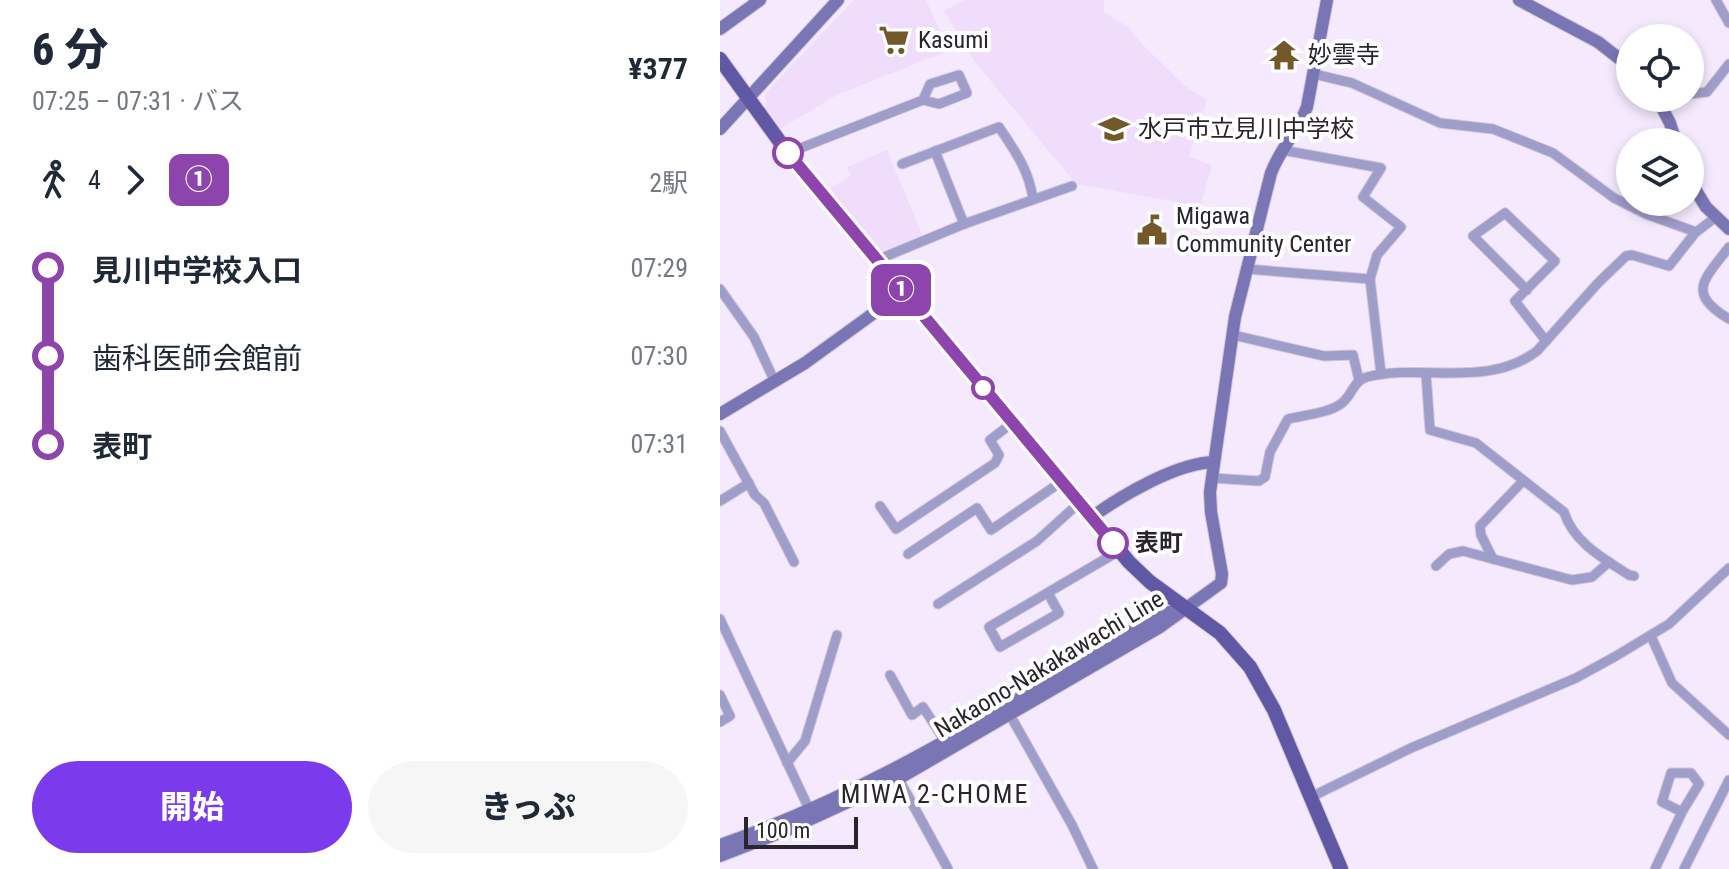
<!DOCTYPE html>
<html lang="ja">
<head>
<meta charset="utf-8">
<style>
  :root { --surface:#fff; --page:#f6f6f7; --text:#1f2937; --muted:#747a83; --accent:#7c3aed }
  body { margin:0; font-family:"Roboto Condensed","Noto Sans JP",sans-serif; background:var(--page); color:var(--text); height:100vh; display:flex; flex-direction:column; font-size:30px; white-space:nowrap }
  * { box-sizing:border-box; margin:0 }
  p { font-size:26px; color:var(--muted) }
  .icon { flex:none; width:44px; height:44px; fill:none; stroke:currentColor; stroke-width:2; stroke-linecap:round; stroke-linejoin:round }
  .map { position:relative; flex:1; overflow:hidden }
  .drawer { display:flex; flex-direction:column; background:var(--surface); width:720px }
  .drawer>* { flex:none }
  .badge { padding:0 16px; border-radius:12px; font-size:28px; line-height:52px }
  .tools { position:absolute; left:896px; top:24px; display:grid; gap:16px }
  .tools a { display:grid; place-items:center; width:88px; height:88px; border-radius:50%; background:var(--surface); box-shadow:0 4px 12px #0003; font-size:40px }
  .scale { position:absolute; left:24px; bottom:20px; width:114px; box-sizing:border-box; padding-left:8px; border:4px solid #29242d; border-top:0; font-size:22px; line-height:28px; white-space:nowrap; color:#29242d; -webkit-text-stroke:6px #fff; paint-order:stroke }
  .map>.badge { position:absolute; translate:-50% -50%; box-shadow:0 0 0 4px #fff }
  .legs { display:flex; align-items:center; gap:12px; height:88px; padding:0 32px; font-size:26px }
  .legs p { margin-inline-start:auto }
  .headline { display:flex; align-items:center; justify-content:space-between; height:136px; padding:0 32px }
  h1 { font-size:44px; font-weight:800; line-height:60px }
  .action { display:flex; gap:16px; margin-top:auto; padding:16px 32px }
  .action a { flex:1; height:92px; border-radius:48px; background:var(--accent); color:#fff; font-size:32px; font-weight:800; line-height:92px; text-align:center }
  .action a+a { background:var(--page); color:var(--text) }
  ul { padding:0 32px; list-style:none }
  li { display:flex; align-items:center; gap:28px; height:88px; font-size:30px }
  li i { display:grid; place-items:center; width:12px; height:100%; margin:0 10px; background:currentColor }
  li i::after { content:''; width:20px; height:20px; margin:-10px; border:6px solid; border-radius:50%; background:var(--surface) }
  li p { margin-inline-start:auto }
  li:first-child i { background:linear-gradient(#0000 50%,currentColor 0) }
  li:last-child i { background:linear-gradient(currentColor 50%,#0000 0) }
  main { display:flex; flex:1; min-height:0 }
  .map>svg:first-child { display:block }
  .built { fill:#f0ddfc }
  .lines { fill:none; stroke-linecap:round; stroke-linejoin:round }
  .street-casing { stroke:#d0c6d8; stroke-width:11 }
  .secondary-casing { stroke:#d0c6d8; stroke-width:14 }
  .primary-casing { stroke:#d0c6d8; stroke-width:16 }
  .street { stroke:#9f9dc9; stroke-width:9 }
  .secondary { stroke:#7a75b5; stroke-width:12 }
  .primary { stroke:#6158a5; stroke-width:14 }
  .line-1-casing { stroke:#fff; stroke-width:18 }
  .line-1 { stroke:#8e44ad; stroke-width:12 }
  .stop-1-dot { fill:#fff; stroke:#8e44ad; stroke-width:4 }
  .labels { text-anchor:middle; stroke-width:8; stroke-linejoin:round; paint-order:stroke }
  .poi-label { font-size:24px; fill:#29242d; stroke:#fff; text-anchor:start }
  .stop-label { font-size:24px; font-weight:bold; fill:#29242d; stroke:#fff; text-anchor:start }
  .street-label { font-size:24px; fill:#29242d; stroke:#fff }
  .neighbourhood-label { font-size:26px; letter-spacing:2px; fill:#29242d; stroke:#fff }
</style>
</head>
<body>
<main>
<section class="drawer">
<div class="headline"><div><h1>6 分</h1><p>07:25 – 07:31 · バス</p></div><b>¥377</b></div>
<div class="legs"><svg class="icon" aria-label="walk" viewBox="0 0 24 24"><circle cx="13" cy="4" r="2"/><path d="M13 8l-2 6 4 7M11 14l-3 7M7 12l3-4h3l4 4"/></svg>4<svg class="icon" aria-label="forward" viewBox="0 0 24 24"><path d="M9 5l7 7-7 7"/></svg><b class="badge" style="background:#8e44ad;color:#fff">①</b><p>2駅</p></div>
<ul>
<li><i style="color:#8e44ad"></i><b>見川中学校入口</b><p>07:29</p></li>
<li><i style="color:#8e44ad"></i><span>歯科医師会館前</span><p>07:30</p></li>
<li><i style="color:#8e44ad"></i><b>表町</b><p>07:31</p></li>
</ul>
<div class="action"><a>開始</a><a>きっぷ</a></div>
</section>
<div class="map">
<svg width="1009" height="869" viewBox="0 0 1009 869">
  <rect width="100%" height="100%" fill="#f5e9fd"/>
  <g class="built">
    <polygon points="134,0 206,0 221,34 215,37 223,53 117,95 60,129 46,111 45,94"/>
    <polygon points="244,0 384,0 384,12 408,27 421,43 465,86 487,100 469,157 492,165 480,206 356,184 255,62 224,11"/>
    <polygon points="167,150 203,237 164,254 158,251 108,190 131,175 127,167"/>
  </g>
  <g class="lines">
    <g class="street-casing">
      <g id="street">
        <polyline points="996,0 1009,23"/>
        <polyline points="594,74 632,83 720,123 773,129 833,153 894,198 926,214 976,232"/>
        <polyline points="970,94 987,92 1009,64"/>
        <polyline points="562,150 661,168 643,197 681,227 657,255 650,279 661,374"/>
        <polyline points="215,151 244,224"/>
        <polyline points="68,153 203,100 219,104 247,93 239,75 210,84 203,100"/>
        <path d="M 182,164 L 279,127 C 295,151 309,170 313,199"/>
        <path d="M 1009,247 C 985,279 965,293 1009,319"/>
        <polyline points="157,260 244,224 352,186"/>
        <polyline points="526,269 650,279"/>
        <polyline points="0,289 34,337 55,382"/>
        <polyline points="807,290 753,236 785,213 835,261 795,301 826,341"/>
        <polyline points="513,335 604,356 633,355 639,380"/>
        <path d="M 706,374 L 710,430 L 756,443 L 844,512 C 853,542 884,559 909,575 L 914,576"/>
        <polyline points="0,431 35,495 44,503 74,562"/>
        <path d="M 492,478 L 539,481 L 545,477 L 550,452 L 568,419 C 584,415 610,413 622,403 C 633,394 633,381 647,377 C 704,363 767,389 817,351 L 878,283 L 906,256 L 912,255 L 949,266 L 975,233 L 996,217"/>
        <polyline points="0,501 29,483"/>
        <polyline points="160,506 176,529 275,463 279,455 270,440 292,423"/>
        <polyline points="188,554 257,508 271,530 341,482"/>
        <polyline points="773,559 761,535 760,526 803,481"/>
        <polyline points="716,566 729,554 743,551 852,580 872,577 889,562"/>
        <polyline points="328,593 339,613 280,647 269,627 399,551"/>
        <polyline points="218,604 317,541 359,503"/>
        <polyline points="0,619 90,811"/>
        <polyline points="931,636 952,683 1009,735"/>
        <polyline points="170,675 192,715 203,707 225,741"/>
        <polyline points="0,695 10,716 0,722"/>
        <polyline points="290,715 352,825 373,869"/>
        <polyline points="67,763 85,741 117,635"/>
        <polyline points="176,774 228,869"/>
        <polyline points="591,797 691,748 856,678 896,656 949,624 1009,568"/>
        <polyline points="935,869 962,812 979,784 971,773 951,773 942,802 962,812"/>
        <polyline points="964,869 1009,780"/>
      </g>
    </g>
    <g class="secondary-casing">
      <g id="secondary">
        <polyline points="799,0 878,42 910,67"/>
        <polyline points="0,29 40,0"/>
        <polyline points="937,98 950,123 956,142"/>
        <polyline points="0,129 118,0"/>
        <polyline points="970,181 986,207 1009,229"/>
        <polyline points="0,414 85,363 183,292"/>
        <path d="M 372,517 C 402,495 457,463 494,462"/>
        <path d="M 0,845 C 156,791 294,701 435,617 L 459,609"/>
        <path d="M 0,856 L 67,830 L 178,779 L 440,627 L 501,583 L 502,574 L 491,512 L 490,492 L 515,317 L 551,173 C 560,149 578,131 587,107 L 607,0"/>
      </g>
    </g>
    <g class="primary-casing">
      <polyline id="primary" points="0,59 68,153 409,562 430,582 500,633 530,667 554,710 621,869"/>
    </g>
    <use href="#street" class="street"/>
    <use href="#secondary" class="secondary"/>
    <use href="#primary" class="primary"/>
  </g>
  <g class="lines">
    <g class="line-1-casing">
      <polyline id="line-1" points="68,153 393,543"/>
    </g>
    <use href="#line-1" class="line-1"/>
  </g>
  <defs>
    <g id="supermarket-bare" transform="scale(2.4)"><path d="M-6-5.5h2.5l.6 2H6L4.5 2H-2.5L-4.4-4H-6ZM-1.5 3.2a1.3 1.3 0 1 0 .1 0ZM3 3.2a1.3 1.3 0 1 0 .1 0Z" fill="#73582a" stroke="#fff" stroke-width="2.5" paint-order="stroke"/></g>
    <g id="temple-bare" transform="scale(2.4)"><path d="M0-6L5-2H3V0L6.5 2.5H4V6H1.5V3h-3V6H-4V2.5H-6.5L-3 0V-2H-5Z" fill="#73582a" stroke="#fff" stroke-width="2.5" paint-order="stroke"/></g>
    <g id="school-bare" transform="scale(2.4)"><path d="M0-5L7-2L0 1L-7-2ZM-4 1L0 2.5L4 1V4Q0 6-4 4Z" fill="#73582a" stroke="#fff" stroke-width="2.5" paint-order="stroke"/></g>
    <g id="civic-bare" transform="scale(2.4)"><path d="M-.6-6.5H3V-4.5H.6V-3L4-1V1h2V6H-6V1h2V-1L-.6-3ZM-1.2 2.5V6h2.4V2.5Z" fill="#73582a" stroke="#fff" stroke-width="2.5" paint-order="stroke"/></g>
  </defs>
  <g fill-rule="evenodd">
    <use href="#supermarket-bare" x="174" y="40"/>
    <use href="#temple-bare" x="564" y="55"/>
    <use href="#school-bare" x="394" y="129"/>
    <use href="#civic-bare" x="432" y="230"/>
  </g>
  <g class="stop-1-dot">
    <circle cx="68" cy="153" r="14"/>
    <circle cx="263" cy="388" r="10"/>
    <circle cx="393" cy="543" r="14"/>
  </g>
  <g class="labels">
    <g class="poi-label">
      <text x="198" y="48">Kasumi</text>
      <text x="588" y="63">妙雲寺</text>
      <text x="418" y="137">水戸市立見川中学校</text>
      <text x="456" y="224">Migawa<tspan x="456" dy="28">Community Center</tspan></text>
    </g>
    <g class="stop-label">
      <text x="415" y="551">表町</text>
    </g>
    <g class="street-label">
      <text transform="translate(329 664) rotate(-31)" y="8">Nakaono-Nakakawachi Line</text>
    </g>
    <g class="neighbourhood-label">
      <text x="215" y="803">MIWA 2-CHOME</text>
    </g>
  </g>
</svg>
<div class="tools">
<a><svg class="icon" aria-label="locate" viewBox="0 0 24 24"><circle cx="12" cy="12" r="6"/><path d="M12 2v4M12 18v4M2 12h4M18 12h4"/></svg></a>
<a><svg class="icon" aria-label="layers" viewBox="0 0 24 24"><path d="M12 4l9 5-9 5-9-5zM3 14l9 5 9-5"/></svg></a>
</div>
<div class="scale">100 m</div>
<b class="badge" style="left:181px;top:290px;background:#8e44ad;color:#fff">①</b>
</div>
</main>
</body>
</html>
